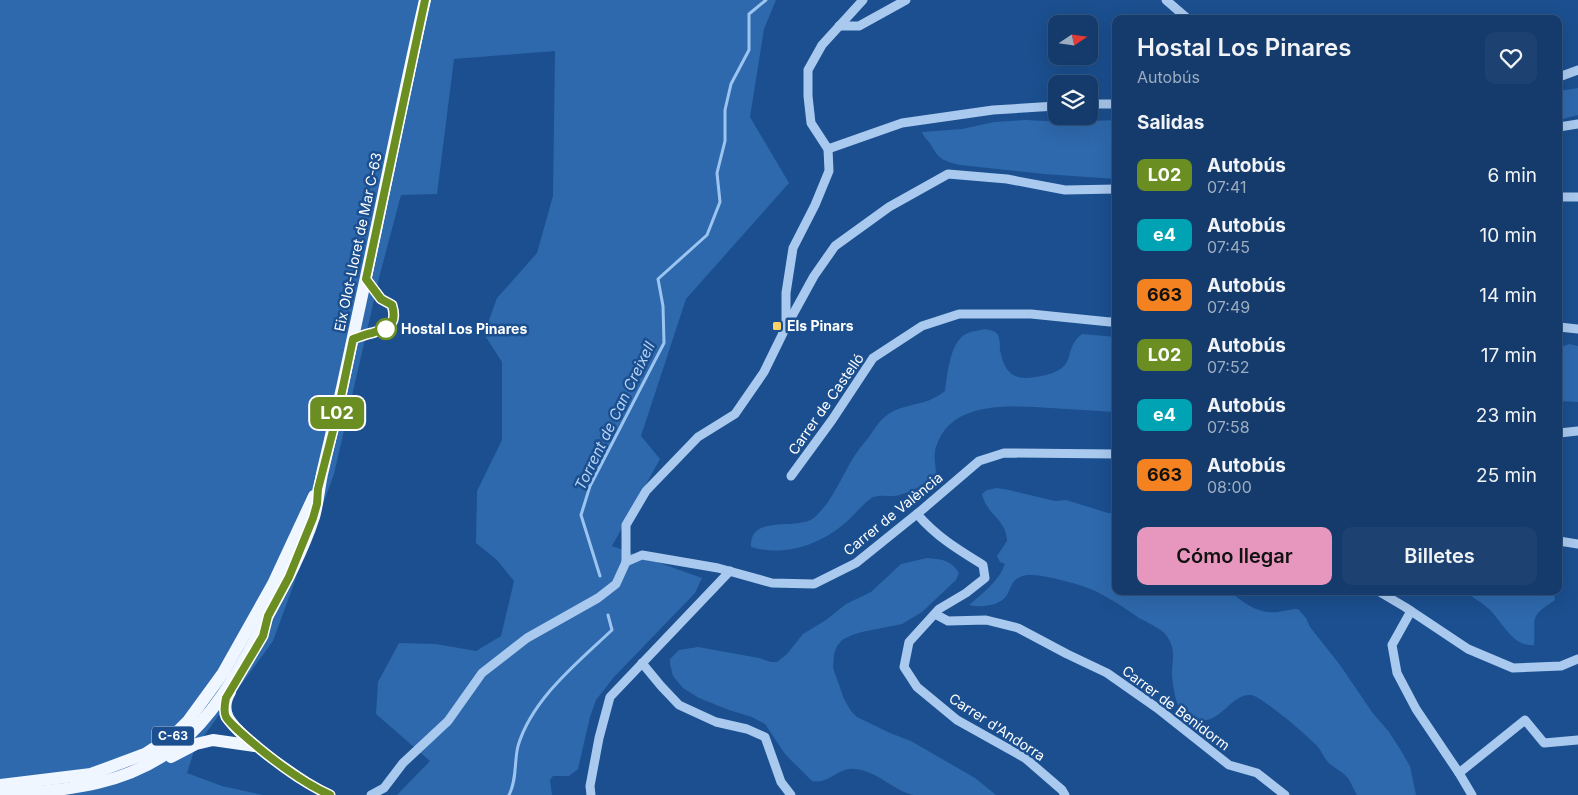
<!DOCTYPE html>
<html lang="es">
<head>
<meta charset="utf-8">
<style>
  :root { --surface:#143b6b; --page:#1d4271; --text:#f1f3f6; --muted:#9dadc1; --line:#33557e; --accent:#e797bd }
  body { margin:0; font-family:Inter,sans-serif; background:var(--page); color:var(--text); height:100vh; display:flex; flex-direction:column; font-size:19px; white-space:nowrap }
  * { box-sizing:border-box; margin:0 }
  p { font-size:16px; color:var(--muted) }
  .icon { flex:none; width:28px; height:28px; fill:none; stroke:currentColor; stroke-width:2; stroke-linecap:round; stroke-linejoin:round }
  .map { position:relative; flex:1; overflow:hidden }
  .details { position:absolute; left:1112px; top:15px; width:450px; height:580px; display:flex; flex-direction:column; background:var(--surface); border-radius:10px; box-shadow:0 5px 20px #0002,0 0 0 1px var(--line) }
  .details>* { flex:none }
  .badge { padding:0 10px; border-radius:8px; font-size:18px; line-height:32px }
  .needle { width:32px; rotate:77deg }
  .fabs { position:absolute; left:1048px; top:15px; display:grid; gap:10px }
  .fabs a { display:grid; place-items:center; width:50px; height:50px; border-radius:10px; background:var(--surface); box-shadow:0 5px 20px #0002,0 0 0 1px var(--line); font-size:25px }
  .map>.badge { position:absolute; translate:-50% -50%; box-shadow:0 0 0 2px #fff }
  h2 { padding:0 25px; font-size:19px; line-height:45px }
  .round { display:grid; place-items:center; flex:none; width:52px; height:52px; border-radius:10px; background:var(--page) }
  .headline { display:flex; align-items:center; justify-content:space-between; height:85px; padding:0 25px }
  h1 { font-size:24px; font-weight:600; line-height:38px }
  .cta { display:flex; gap:10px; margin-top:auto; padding:10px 25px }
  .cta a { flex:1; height:58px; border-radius:10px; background:var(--accent); color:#111; font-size:20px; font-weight:600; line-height:58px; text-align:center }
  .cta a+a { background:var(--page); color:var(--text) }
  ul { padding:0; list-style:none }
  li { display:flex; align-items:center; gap:15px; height:60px; padding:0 25px }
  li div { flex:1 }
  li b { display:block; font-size:19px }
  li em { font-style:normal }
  li .badge { min-width:55px; font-weight:700; text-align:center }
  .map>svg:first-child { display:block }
  .green { fill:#2e69ad }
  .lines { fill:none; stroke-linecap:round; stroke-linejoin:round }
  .stream { stroke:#9cc4f0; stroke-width:3 }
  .minor { stroke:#a9c9ee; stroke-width:9 }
  .major { stroke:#f0f6ff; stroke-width:12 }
  .line-casing { stroke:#fff; stroke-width:11 }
  .line { stroke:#6b8e23; stroke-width:8 }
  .poi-dot { fill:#ffd166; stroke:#1b4f8f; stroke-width:2 }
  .stop-dot { fill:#fff; stroke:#6b8e23; stroke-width:2.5 }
  .labels { text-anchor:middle; stroke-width:5; stroke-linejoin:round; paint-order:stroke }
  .shield { fill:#1b4f8f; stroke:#bbcadd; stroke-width:1 }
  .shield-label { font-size:12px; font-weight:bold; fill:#fff }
  .street-label { font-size:14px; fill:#fff; stroke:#1b4f8f }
  .poi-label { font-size:14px; font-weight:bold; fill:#fff; stroke:#1b4f8f; text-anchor:start }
  .stop-label { font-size:14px; font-weight:bold; fill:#fff; stroke:#1b4f8f; text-anchor:start }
  .water-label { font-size:15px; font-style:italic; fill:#b5d3f5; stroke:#1b4f8f }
</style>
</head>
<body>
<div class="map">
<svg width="1578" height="795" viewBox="0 0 1578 795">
  <rect width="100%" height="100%" fill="#1b4f8f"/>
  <g class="green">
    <polygon points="0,0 776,0 764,29 750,117 789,183 686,299 641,436 660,459 612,546 702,578 695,593 614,677 596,700 590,717 578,769 569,776 553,776 550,780 552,795 397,795 430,761 376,714 378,682 399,643 436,644 476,651 501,636 514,581 497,560 476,543 477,491 502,440 502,362 484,334 497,298 537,253 553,196 555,51 454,59 437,194 401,195 380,274 334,474 273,641 195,748 187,773 222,786 263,795 0,795"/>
    <polygon points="1578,88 1578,115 1559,120 1559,91"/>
    <path d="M 1025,120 L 1068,122 L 1116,120 L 1116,179 L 1044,174 L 960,165 C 944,161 939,160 931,145 C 928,140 924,138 922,132 L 962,129 L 994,122 Z"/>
    <path d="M 984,329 C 989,330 995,330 998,335 C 1000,339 1000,346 1000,350 C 1006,380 1019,381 1046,375 C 1079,367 1062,349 1082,334 L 1116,337 L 1116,412 C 1094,411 1072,409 1051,408 C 1012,406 951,399 936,447 C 933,456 936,466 936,474 C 928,484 906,495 893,496 C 886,496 881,495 873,497 C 862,504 855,515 845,523 C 820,545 784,557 751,547 C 749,512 800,533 816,516 C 834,499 842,475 855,455 C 859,449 864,443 869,437 C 874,430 878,422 886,416 C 899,405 917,406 932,399 C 936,397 941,394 945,391 C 947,376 950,344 964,335 C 970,331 978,331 984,329 Z"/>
    <polygon points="1569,344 1578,346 1578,402 1559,401 1559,348"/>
    <path d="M 997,488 L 1009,490 L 1055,501 L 1066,500 L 1108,513 L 1116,514 L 1116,591 L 1229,591 C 1244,603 1257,614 1278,612 C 1285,611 1291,609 1298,609 L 1306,618 L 1310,627 L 1340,665 L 1372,712 L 1389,732 L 1400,749 L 1410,766 L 1416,795 L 1357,795 C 1354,790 1351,783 1348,778 C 1343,772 1336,769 1330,764 C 1324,759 1322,751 1317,746 C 1308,736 1261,696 1251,695 C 1229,693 1217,733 1191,716 C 1188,714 1182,710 1179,707 C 1175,700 1172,681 1172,673 C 1172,663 1175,654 1171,644 C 1169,639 1166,634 1162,631 C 1155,626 1147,622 1139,618 C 1120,605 1099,590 1076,584 C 1062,581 1033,571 1020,577 C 1012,580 1011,588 1007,595 C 1000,606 981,608 969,605 C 982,594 999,581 1005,564 L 1000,562 L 997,556 L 1007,541 C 1007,520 986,514 982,494 L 987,490 Z"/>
    <path d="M 927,558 C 941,559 951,560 959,573 L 956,580 L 922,612 L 902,624 L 862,632 L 852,635 L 842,640 L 837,646 L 834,654 L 833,668 L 844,699 L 851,711 L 857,717 L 890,733 L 911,741 L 975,778 L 996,795 C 976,795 957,795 938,795 C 930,795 922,795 914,795 C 895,792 878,771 855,769 C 838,767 829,785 812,781 L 785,754 L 765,724 L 752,717 L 729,710 L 699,698 L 683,688 L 673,676 L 670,664 L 670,659 L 679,650 L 698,647 L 759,658 L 771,662 L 777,662 L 787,654 L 803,634 L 826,620 L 846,604 L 871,592 L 901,564 Z"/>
    <path d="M 1464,591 L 1552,591 L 1554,594 L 1555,600 C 1528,618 1536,616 1534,645 C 1514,648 1502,622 1490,610 C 1482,602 1473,598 1464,591 Z"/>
  </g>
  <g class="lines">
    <g class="stream">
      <polyline points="600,576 581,515 590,486 664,343 663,306 658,279 707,235 720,202 717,173 725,141 725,110 731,84 749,50 749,14 766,0"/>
      <path d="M 509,795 C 517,780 514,762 518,746 C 532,699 577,663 612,630 L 608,615"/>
    </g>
    <g class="minor">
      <polyline points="1166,0 1188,19"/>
      <polyline points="839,26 859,26 906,0"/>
      <polyline points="1559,77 1578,70"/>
      <polyline points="1089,104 1116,104"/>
      <polyline points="1559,127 1578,124"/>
      <polyline points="828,149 902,123 993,110 1056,106"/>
      <polyline points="1559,197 1578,197"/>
      <polyline points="786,324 786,293 793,248 815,205 829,171 828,149 811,123 808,96 808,70 822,45 863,0"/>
      <polyline points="1559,327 1578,329"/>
      <polyline points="1559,433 1578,431"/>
      <polyline points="791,476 832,420 873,358 922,326 959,314 1031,314 1110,322 1116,321"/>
      <path d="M 917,514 C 937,537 957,549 983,565 L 985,578 L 966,593 L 939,609 L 909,642 L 904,667 L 917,687 L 957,720 L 1025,758 L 1062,790 L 1065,795"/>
      <polyline points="1559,541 1578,544"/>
      <polyline points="626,562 642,555 718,568 772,583 814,584 856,563 923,509 979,461 1004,453 1116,454"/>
      <polyline points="1378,591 1405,607 1468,649 1513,668 1561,666 1578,659"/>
      <polyline points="1411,611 1392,645 1397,673 1416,709 1459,773 1472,795"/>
      <polyline points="935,614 948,621 986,620 1018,628 1067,654 1107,673 1157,708 1229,765 1257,773 1285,795"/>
      <polyline points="642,663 661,686 679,705 716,722 747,729 765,737 781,782 791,795"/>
      <polyline points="255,746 316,788 330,795"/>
      <polyline points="1459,773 1525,720 1544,743 1578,740"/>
      <polyline points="371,795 384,788 403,763 448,721 482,673 527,638 598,598 616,584 626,562 626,525 646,491 698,437 735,414 764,372 786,327 814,276 835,246 889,207 948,174 1007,179 1065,190 1116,189"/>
      <polyline points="591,795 590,786 599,738 610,697 730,571"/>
    </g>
    <g class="major">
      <path d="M 230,692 C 215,717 239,730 255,746"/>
      <polyline points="171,757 196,744 213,740 255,746"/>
      <polyline points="0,785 91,774 145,754 174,735 188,721 223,673 273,584 314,496"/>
      <path d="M 0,795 C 64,790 126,787 178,745 C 212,717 236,676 256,638 C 277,598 300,560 314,517 C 318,503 319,488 322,474 C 336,416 349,358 361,300 C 383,200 402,100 425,0"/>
    </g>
  </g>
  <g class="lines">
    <g class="line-casing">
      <path id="line" d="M 330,795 C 297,780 266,755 239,731 C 235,727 229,722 226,717 C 223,711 225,703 226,698 L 263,636 L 268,616 L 289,577 L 313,518 L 317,504 L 318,489 L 337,415 L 353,339 C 359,337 366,334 372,333 C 388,328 398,325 392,305 L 381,299 L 366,279 L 425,0"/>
    </g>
    <use href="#line" class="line"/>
  </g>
  <rect class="poi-dot" x="772" y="321" width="10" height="10" rx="2.5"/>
  <circle class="stop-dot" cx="386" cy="329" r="10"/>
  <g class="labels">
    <rect class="shield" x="152" y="726.5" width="42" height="19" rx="4"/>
    <g class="shield-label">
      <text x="173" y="740">C-63</text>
    </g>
    <g class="street-label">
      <text transform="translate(358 242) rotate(-78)" y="5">Eix Olot-Lloret de Mar C-63</text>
      <text transform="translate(826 404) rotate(-55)" y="5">Carrer de Castelló</text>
      <text transform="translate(893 514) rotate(-39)" y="5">Carrer de València</text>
      <text transform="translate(1176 708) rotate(37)" y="5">Carrer de Benidorm</text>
      <text transform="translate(997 727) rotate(33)" y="5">Carrer d'Andorra</text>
    </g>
    <g class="poi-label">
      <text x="787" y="331">Els Pinars</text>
    </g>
    <g class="stop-label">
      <text x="401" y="334">Hostal Los Pinares</text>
    </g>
    <g class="water-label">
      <text transform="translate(615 416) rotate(-64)" y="5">Torrent de Can Creixell</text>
    </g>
  </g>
</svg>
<div class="fabs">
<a><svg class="needle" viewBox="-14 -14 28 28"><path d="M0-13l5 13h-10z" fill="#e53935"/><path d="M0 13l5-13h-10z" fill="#9dadc1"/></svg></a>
<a><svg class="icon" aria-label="layers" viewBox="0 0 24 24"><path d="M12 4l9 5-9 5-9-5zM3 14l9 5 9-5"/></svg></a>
</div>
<b class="badge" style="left:337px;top:413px;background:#6b8e23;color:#fff">L02</b>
<section class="details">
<div class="headline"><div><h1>Hostal Los Pinares</h1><p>Autobús</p></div><a class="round"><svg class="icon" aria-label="heart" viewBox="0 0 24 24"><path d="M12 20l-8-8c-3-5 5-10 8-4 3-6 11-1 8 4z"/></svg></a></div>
<h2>Salidas</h2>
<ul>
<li><span class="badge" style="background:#6b8e23;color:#fff">L02</span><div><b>Autobús</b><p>07:41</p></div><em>6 min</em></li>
<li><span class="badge" style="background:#00a3b4;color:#fff">e4</span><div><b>Autobús</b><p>07:45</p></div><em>10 min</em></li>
<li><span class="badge" style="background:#f58220;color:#111">663</span><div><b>Autobús</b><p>07:49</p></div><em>14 min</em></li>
<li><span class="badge" style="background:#6b8e23;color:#fff">L02</span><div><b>Autobús</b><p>07:52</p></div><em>17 min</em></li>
<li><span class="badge" style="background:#00a3b4;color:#fff">e4</span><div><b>Autobús</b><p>07:58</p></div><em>23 min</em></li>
<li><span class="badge" style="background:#f58220;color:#111">663</span><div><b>Autobús</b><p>08:00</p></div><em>25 min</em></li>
</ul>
<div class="cta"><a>Cómo llegar</a><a>Billetes</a></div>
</section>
</div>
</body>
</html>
